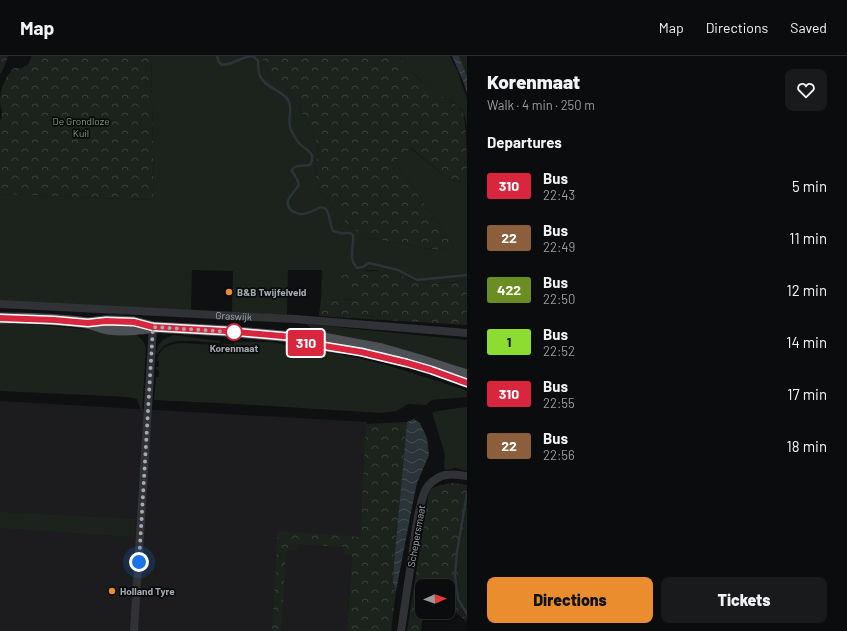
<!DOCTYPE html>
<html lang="en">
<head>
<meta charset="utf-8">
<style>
  :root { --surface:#0b0c0d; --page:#191a1b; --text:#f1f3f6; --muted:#9a9b9d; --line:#2b2c2e; --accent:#ea8d2f }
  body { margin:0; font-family:Barlow,sans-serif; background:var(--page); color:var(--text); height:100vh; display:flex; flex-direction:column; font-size:15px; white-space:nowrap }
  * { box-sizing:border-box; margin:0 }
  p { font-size:13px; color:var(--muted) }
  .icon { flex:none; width:22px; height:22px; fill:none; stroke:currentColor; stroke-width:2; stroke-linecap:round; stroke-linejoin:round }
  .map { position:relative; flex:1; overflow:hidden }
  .sheet { display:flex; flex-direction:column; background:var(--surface); width:380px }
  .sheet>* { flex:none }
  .badge { padding:0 8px; border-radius:3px; font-size:14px; line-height:26px }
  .needle { width:26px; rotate:88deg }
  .controls { position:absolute; left:415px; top:523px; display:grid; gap:8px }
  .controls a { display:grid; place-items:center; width:40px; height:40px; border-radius:8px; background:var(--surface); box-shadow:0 2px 6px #0003,0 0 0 1px var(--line); font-size:20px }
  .you { position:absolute; width:20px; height:20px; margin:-10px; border:3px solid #fff; border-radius:50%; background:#1a73e8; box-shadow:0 0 0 6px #1a73e833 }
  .map>.badge { position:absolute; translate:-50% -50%; box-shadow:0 0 0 2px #fff }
  h2 { padding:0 20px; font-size:15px; line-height:36px }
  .round { display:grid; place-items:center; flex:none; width:42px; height:42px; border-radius:8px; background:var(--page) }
  .summary { display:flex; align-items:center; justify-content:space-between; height:68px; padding:0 20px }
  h1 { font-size:19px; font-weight:800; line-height:30px }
  .action { display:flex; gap:8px; margin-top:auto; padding:8px 20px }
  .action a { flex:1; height:46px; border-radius:8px; background:var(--accent); color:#111; font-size:16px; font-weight:800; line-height:46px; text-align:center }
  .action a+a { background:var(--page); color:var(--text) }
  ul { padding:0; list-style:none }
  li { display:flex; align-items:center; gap:12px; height:52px; padding:0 20px }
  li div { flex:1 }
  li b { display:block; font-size:15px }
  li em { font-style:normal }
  li .badge { min-width:44px; font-weight:700; text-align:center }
  header { display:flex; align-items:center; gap:24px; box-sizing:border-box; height:56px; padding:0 20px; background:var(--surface); border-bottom:1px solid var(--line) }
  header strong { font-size:19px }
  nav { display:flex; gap:22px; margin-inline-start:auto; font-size:14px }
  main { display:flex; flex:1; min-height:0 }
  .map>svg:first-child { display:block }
  .built { fill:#1c1c1e }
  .grass { fill:#1c231c }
  .forest { fill:url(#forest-crowns) }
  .water { fill:url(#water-waves) }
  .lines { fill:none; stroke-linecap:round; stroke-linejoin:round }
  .stream { stroke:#2a3439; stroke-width:2.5 }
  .minor { stroke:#313236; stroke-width:8 }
  .major { stroke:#4d5054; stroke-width:11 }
  .line-casing { stroke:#fff; stroke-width:9 }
  .line { stroke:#d7263d; stroke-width:6 }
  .walk { stroke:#a1a9b1; stroke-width:4; stroke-dasharray:0 7.2 }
  .poi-dot { fill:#ea8d2f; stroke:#0b0b0c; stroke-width:1.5 }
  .stop-dot { fill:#fff; stroke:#d7263d; stroke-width:2 }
  .labels { text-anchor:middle; stroke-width:3.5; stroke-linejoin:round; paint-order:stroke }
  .park-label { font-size:10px; fill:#7c9c78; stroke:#0b0b0c }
  .poi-label { font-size:10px; font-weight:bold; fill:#a1a9b1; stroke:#0b0b0c; text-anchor:start }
  .street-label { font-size:10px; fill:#a1a9b1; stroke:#0b0b0c }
  .stop-label { font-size:10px; font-weight:bold; fill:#a1a9b1; stroke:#0b0b0c }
</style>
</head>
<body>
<header>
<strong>Map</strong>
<nav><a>Map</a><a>Directions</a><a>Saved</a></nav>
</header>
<main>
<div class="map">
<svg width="467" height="575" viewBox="0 0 467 575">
  <defs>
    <pattern id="forest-crowns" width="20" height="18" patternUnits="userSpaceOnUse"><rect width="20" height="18" fill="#1c231c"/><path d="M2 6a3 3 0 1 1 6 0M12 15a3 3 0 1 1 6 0" fill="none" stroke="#3a403b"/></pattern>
    <pattern id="water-waves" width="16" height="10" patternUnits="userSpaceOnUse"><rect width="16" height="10" fill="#2a3439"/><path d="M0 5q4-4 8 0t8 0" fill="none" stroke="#464f53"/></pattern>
  </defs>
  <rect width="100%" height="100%" fill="#0f1011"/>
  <polygon class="built" points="0,345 367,366 360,481 352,499 347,575 0,575"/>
  <g class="grass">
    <polygon points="151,0 262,0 263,5 270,19 288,36 299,51 311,72 318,92 315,116 318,130 332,150 347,168 366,182 406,188 422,192 440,194 454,192 451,186 439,168 398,110 396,104 410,92 449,123 458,126 467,124 467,225 432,228 418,225 377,214 361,215 357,214 354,216 367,244 321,243 322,214 288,214 287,259 232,256 233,215 192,214 191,254 0,245 0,138 154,144"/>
    <path d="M 398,0 L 450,0 L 457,14 L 467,43 L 467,71 C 466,66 465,58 462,54 C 456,46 441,42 433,35 C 420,25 409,12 398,0 Z"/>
    <polygon points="459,0 467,0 467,20"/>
    <path d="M 0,267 L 40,269 L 134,278 C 141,281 144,285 146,292 L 142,358 L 137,343 L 128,341 L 0,335 Z"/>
    <polygon points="306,268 467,284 467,316 319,278"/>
    <path d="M 172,279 L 220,285 L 220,287 C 211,286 203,286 194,285 C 178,285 166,283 157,299 L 156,298 C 157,289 162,282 172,280 Z"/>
    <path d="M 234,286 L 270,286 L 358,302 L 393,311 L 462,333 L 467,335 L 467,341 L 432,344 L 426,349 L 408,348 L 397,355 L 381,357 L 236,348 L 154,344 L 156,321 L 159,321 L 159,314 L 156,313 L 156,311 L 159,311 L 159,305 L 157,305 C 161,284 182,287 197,288 C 206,288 215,289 223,289 L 224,288 L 234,288 Z"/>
    <polygon points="467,351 467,415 456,412 445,414 444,410 445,399 432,356 451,353"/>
    <polygon points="467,446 467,565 461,550 457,509"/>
    <polygon points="0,456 135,463 135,481 0,472"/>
  </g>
  <g class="forest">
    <polygon points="0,0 8,0 2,16 0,19"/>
    <path d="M 31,0 L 151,0 L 154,144 L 0,138 L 0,65 C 4,58 1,53 0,46 C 0,34 5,20 14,12 L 21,12 L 28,9 L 31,2 Z"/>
    <path d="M 262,0 L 398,0 C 410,13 421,27 436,37 C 443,42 460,49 463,56 C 467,73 467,106 467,124 L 458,126 L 449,123 L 411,92 L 396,104 L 398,110 L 439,168 L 451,186 L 454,192 L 440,194 L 422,192 L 406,188 L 366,182 L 347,168 L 332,150 L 318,130 L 315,116 L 318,92 L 311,72 L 299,51 L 288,36 L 270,19 L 263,5 Z"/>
    <path d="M 357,214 C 367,217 378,213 388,215 C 398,218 407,223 418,225 C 434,229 451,227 467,225 L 467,269 L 319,260 L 321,243 L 366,244 L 340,224 L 340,220 Z"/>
    <polygon points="407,366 394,506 393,526 396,535 391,575 347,575 352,499 344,498 344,491 297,488 296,495 286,495 281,575 272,575 278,475 360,481 366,368"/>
    <path d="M 454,427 L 467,429 L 467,446 L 457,509 L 461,550 L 467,566 L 454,555 L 448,552 L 448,530 L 422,530 L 422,556 L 423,556 L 421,575 L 407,575 L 429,435 C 436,429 445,428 454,427 Z"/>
  </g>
  <g class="water">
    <polygon points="452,0 459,0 467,20 467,37 463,25"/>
    <polygon points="414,363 420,367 427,382 429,399 417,427 413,446 396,535 393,526 394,506 407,366"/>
  </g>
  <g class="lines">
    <g class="stream">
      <path d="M 217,0 L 219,6 L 222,9 C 233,9 242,0 253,0 L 258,5 C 258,10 258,16 260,20 C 264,31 283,35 288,44 C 294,53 286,64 291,74 C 293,78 296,84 299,87 C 306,95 317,96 310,109 L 297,110 L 293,112 L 292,115 L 297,123 L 299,129 C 296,134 289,140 288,145 C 287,149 289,152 291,154 C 301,162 311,156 321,151 L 326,153 C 330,160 330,168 333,175 L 341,177 L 350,177 L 353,179 C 354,187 350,200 353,206 C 353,207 357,211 357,212 L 363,211 L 369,207 L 398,214 L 417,224 L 467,219"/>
      <polyline points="467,437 457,496 455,520 458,543 467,558"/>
    </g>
    <g class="minor">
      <path id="s1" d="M 0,248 L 295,263 L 467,277"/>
      <polyline points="134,575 153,271"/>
      <path d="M 401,575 C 404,555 407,534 410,514 C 413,497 418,441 428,430 C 439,417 451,417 467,420"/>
    </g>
    <g class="major">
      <path d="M 0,262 C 29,262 58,263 87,267 C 94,268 101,272 108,273 C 122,275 135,274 148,272"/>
      <polyline points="88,267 106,265 118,265 134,266 153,271 226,275 293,281 307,279 382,293 420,304 467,319"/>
      <polyline points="293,281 306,287 340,292"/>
    </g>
  </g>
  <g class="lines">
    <g class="line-casing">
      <polyline id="line" points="0,262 54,264 88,267 106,265 134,266 153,271 226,275 293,281 306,287 361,296 407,307 431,314 467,327"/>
    </g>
    <use href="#line" class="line"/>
    <polyline class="walk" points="139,506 153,271 234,276"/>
  </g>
  <g class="poi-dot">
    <circle cx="229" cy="236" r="4"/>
    <circle cx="112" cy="535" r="4"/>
  </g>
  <circle class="stop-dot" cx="234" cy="276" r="8"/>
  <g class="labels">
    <g class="park-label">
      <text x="81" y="69">De Grondloze<tspan x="81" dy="12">Kuil</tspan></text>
    </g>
    <g class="poi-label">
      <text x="237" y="240">B&amp;B Twijfelveld</text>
      <text x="120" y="539">Holland Tyre</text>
    </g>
    <g class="street-label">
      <text dy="4" stroke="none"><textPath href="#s1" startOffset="234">Graswijk</textPath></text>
      <text transform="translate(416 480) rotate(-80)" y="4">Schepersmaat</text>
    </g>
    <g class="stop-label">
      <text x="234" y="296">Korenmaat</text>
    </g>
  </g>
</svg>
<div class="controls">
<a><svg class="needle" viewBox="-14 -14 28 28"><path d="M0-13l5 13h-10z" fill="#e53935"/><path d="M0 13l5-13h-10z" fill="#9a9b9d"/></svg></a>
</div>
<div class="you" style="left:139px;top:506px"></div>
<b class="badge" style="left:306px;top:287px;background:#d7263d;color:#fff">310</b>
</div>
<section class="sheet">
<div class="summary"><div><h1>Korenmaat</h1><p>Walk · 4 min · 250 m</p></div><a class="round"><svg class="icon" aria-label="heart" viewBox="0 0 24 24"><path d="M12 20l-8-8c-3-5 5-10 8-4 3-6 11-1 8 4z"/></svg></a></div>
<h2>Departures</h2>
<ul>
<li><span class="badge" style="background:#d7263d;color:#fff">310</span><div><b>Bus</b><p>22:43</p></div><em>5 min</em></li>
<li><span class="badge" style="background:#8b5e3c;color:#fff">22</span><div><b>Bus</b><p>22:49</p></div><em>11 min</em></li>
<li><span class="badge" style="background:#6b8e23;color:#fff">422</span><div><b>Bus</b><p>22:50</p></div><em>12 min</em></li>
<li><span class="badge" style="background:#8cdc32;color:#111">1</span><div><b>Bus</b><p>22:52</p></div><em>14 min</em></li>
<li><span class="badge" style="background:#d7263d;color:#fff">310</span><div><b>Bus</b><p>22:55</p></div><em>17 min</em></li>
<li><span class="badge" style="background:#8b5e3c;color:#fff">22</span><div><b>Bus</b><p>22:56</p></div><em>18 min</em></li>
</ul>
<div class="action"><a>Directions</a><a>Tickets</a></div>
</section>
</main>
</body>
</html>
